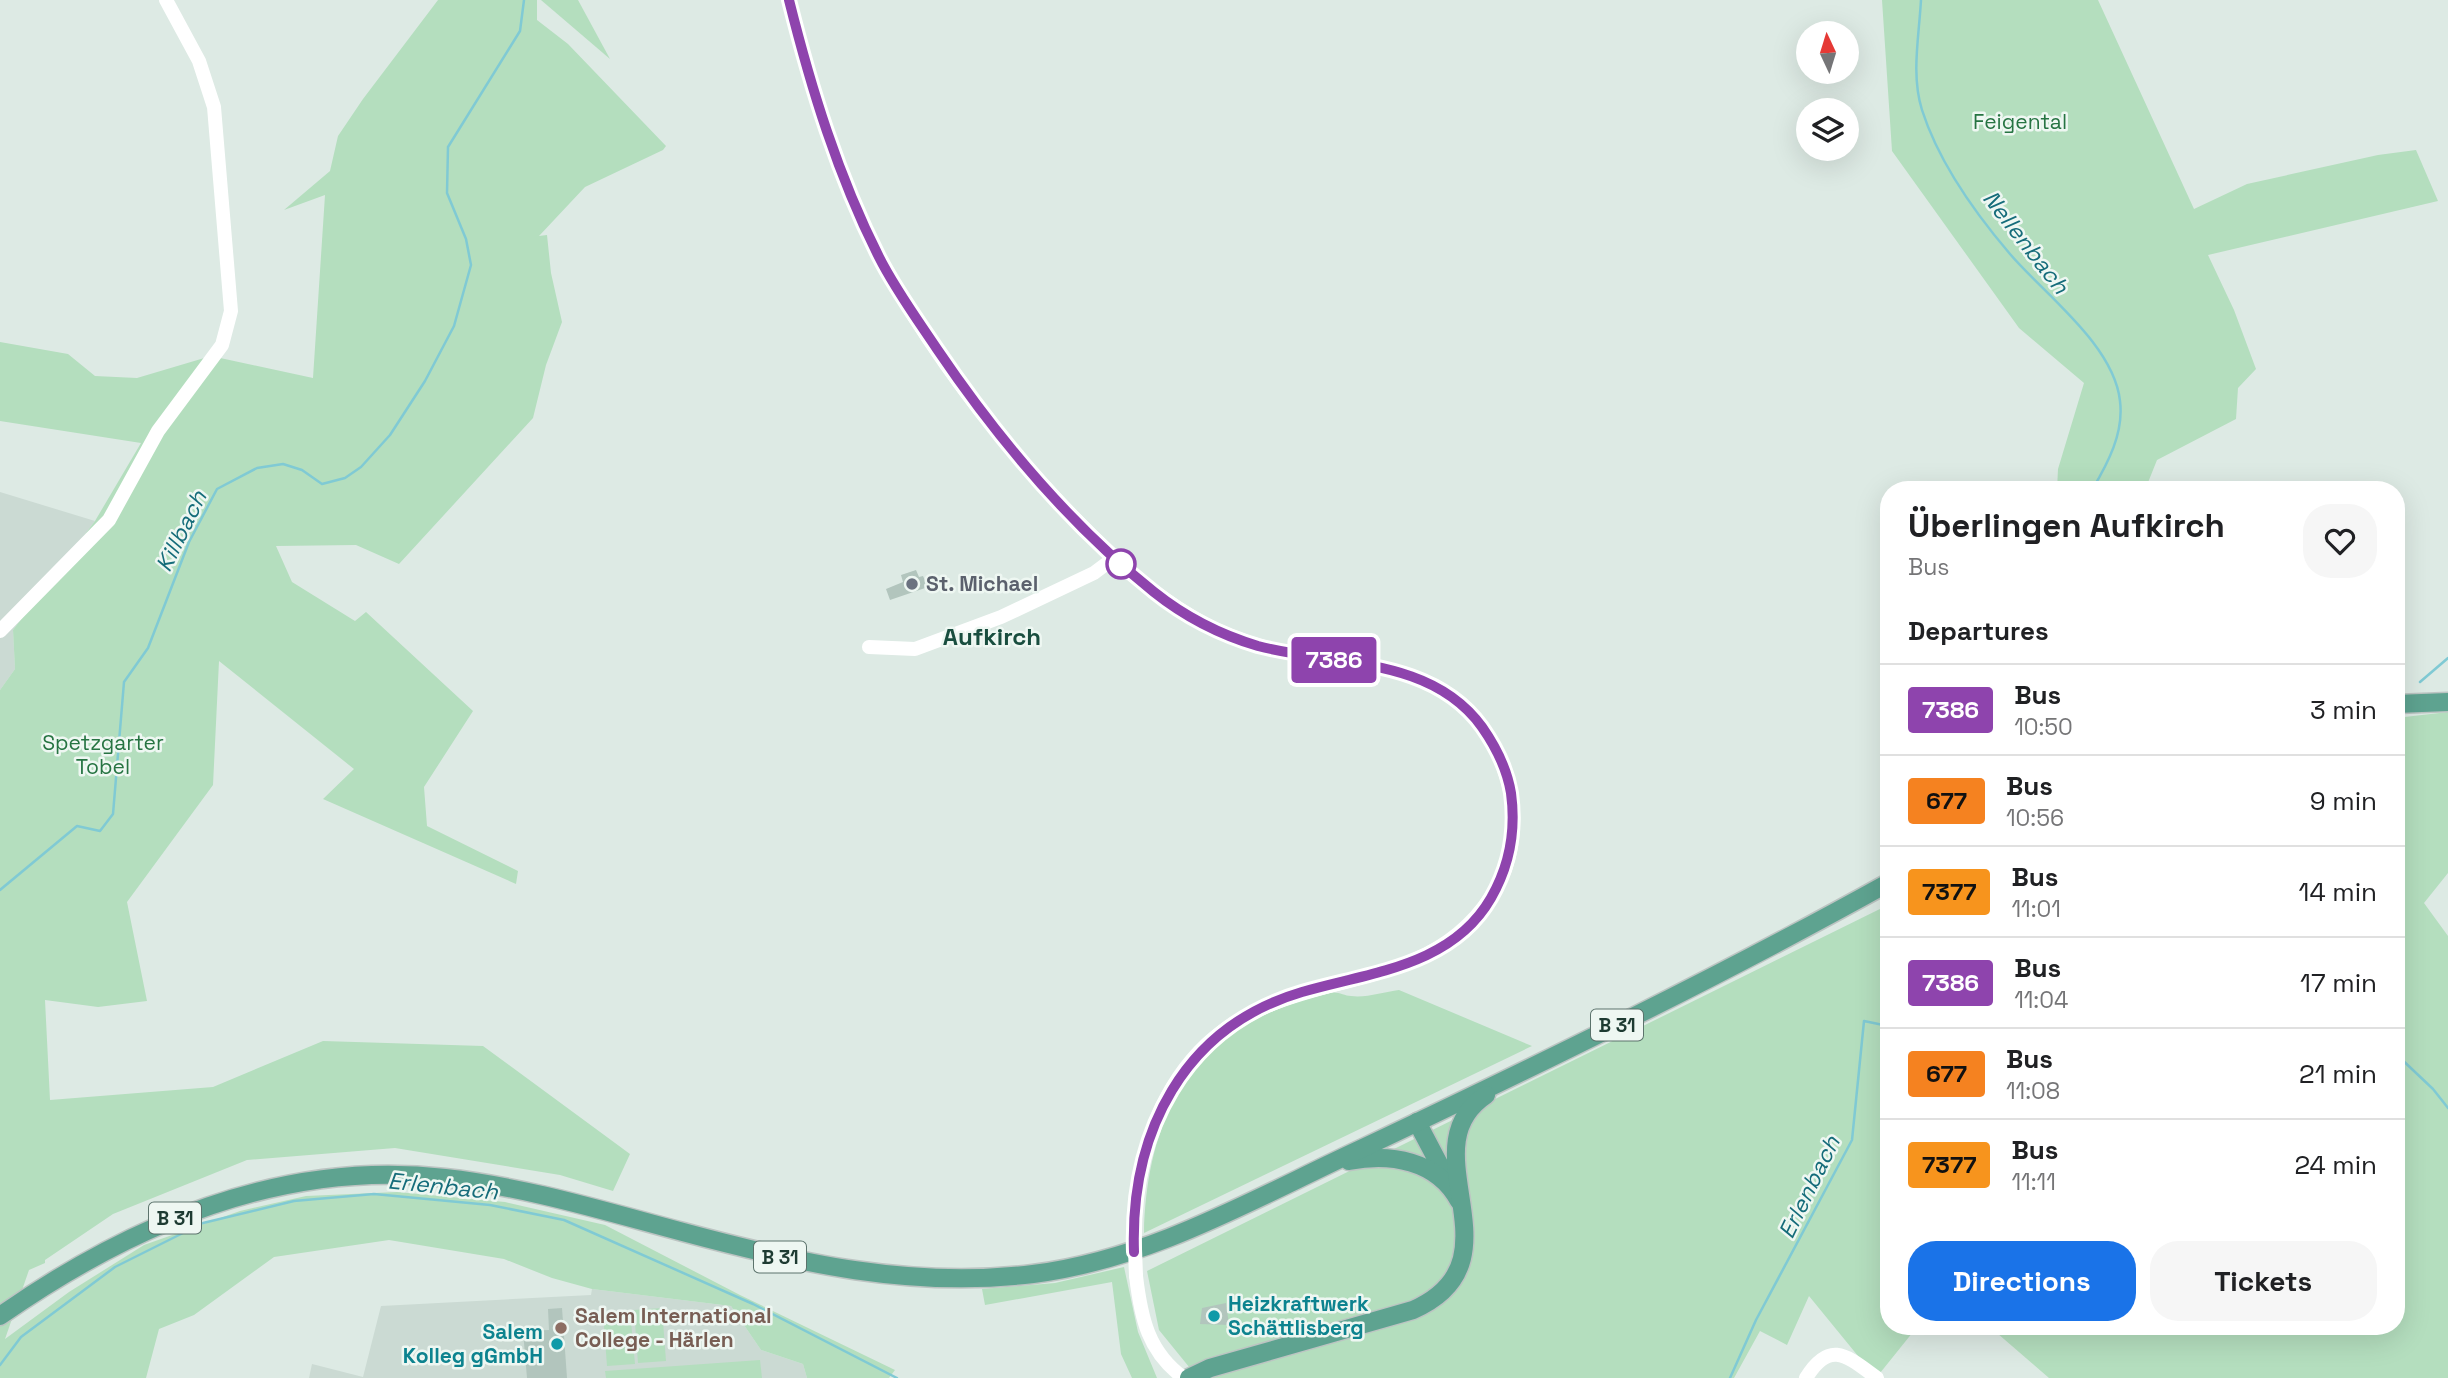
<!DOCTYPE html>
<html lang="en">
<head>
<meta charset="utf-8">
<style>
  :root { --surface:#fff; --page:#f6f6f6; --text:#202124; --muted:#757577; --line:#e0e0e0; --accent:#1a73e8 }
  body { margin:0; font-family:"Space Grotesk",sans-serif; background:var(--page); color:var(--text); height:100vh; display:flex; flex-direction:column; font-size:26px; white-space:nowrap }
  * { box-sizing:border-box; margin:0 }
  p { font-size:23px; color:var(--muted) }
  .icon { flex:none; width:38px; height:38px; fill:none; stroke:currentColor; stroke-width:2; stroke-linecap:round; stroke-linejoin:round }
  .map { position:relative; flex:1; overflow:hidden }
  .panel { position:absolute; left:1880px; top:481px; width:525px; height:854px; display:flex; flex-direction:column; background:var(--surface); border-radius:28px; box-shadow:0 7px 28px #0002 }
  .panel>* { flex:none }
  .badge { padding:0 14px; border-radius:5px; font-size:24px; line-height:46px }
  .needle { width:46px; rotate:356deg }
  .fabs { position:absolute; left:1796px; top:21px; display:grid; gap:14px }
  .fabs a { display:grid; place-items:center; width:63px; height:63px; border-radius:50%; background:var(--surface); box-shadow:0 7px 28px #0002; font-size:35px }
  .map>.badge { position:absolute; translate:-50% -50%; box-shadow:0 0 0 4px #fff }
  h2 { padding:0 28px; font-size:26px; line-height:63px }
  .round { display:grid; place-items:center; flex:none; width:74px; height:74px; border-radius:28px; background:var(--page) }
  .head { display:flex; align-items:center; justify-content:space-between; height:119px; padding:0 28px }
  h1 { font-size:33px; font-weight:600; line-height:52px }
  .primary-button { display:flex; gap:14px; margin-top:auto; padding:14px 28px }
  .primary-button a { flex:1; height:80px; border-radius:28px; background:var(--accent); color:#fff; font-size:28px; font-weight:600; line-height:80px; text-align:center }
  .primary-button a+a { background:var(--page); color:var(--text) }
  ul { padding:0; list-style:none }
  li { display:flex; align-items:center; gap:21px; height:91px; padding:0 28px; border-top:2px solid var(--line) }
  li div { flex:1 }
  li b { display:block; font-size:26px }
  li em { font-style:normal }
  li .badge { min-width:77px; font-weight:700; text-align:center }
  .map>svg:first-child { display:block }
  .built { fill:#cbdad3 }
  .green { fill:#b4debe }
  .lines { fill:none; stroke-linecap:round; stroke-linejoin:round }
  .stream { stroke:#80cad4; stroke-width:2.5 }
  .building { fill:#b2c5bd }
  .major-casing { stroke:#bcc4c2; stroke-width:21 }
  .minor { stroke:#fff; stroke-width:14 }
  .major { stroke:#5ea390; stroke-width:18 }
  .minor-bridge { stroke:#fff; stroke-width:14 }
  .line-casing { stroke:#fff; stroke-width:16 }
  .line { stroke:#8e44ad; stroke-width:10 }
  .stop-dot { fill:#fff; stroke:#8e44ad; stroke-width:3.5 }
  .worship-dot { fill:#6b7280; stroke:#eef7f2; stroke-width:2.5 }
  .culture-dot { fill:#0f9aa8; stroke:#eef7f2; stroke-width:2.5 }
  .education-dot { fill:#8d6e63; stroke:#eef7f2; stroke-width:2.5 }
  .labels { text-anchor:middle; stroke-width:5; stroke-linejoin:round; paint-order:stroke }
  .shield { fill:#eef7f2; stroke:#5c736c; stroke-width:2 }
  .shield-label { font-size:19px; font-weight:bold; fill:#1e3b32 }
  .park-label { font-size:21px; fill:#267442; stroke:#eef7f2 }
  .worship-label { font-size:21px; font-weight:bold; fill:#5b616d; stroke:#eef7f2; text-anchor:start }
  .culture-label { font-size:21px; font-weight:bold; fill:#0d838f; stroke:#eef7f2; text-anchor:start }
  .education-label { font-size:21px; font-weight:bold; fill:#785e54; stroke:#eef7f2; text-anchor:start }
  .water-label { font-size:23px; font-style:italic; fill:#156c7a; stroke:#eef7f2 }
  .quarter-label { font-size:24px; font-weight:bold; fill:#194e3f; stroke:#eef7f2 }
</style>
</head>
<body>
<div class="map">
<svg width="2448" height="1378" viewBox="0 0 2448 1378">
  <rect width="100%" height="100%" fill="#ddeae4"/>
  <g class="built">
    <polygon points="0,492 95,521 13,630 15,669 0,690"/>
    <polygon points="592,1289 731,1306 761,1350 803,1364 807,1378 309,1378 312,1364 363,1377 381,1306 591,1295"/>
  </g>
  <g class="green">
    <polygon points="438,0 537,0 537,20 568,44 666,146 663,150 585,187 539,236 547,235 551,273 562,322 546,365 533,418 399,564 356,545 276,546 292,582 355,621 366,612 473,711 424,787 427,826 518,871 516,884 323,799 354,769 219,661 213,785 127,902 147,1001 98,1007 45,1000 50,1100 213,1087 323,1041 483,1046 630,1154 613,1191 560,1175 395,1148 247,1160 113,1214 45,1260 45,1263 29,1270 5,1339 69,1292 144,1245 240,1211 306,1196 397,1192 505,1202 605,1225 740,1295 895,1370 889,1378 807,1378 803,1364 761,1350 731,1306 592,1289 552,1278 504,1259 389,1240 274,1257 194,1315 159,1329 146,1378 0,1378 0,690 15,669 13,630 95,521 141,443 0,421 0,342 68,354 95,376 137,378 211,356 313,378 325,195 284,210 330,171 338,136 363,99"/>
    <polygon points="541,0 578,0 610,59"/>
    <polygon points="1882,0 2098,0 2194,209 2247,184 2378,155 2416,150 2438,201 2208,255 2234,310 2256,369 2238,388 2236,419 2157,460 2145,490 2057,490 2058,469 2084,383 2019,328 1892,151"/>
    <polygon points="2448,712 2448,873 2424,903 2448,936 2448,1378 2049,1378 1990,1327 2396,1326 2396,718"/>
    <polygon points="1888,905 1888,1326 1917,1327 1876,1378 1809,1296 1787,1345 1760,1331 1734,1378 1198,1378 1159,1330 1147,1271"/>
    <path d="M 1399,990 L 1532,1046 L 1144,1233 C 1147,1106 1201,1021 1330,993 C 1338,991 1344,996 1351,996 C 1366,998 1384,992 1399,990 Z"/>
    <polygon points="1124,1267 1138,1332 1157,1378 1132,1378 1121,1354 1112,1282 985,1305 982,1289 1055,1283"/>
    <polygon points="662,1308 666,1361 638,1363 634,1310"/>
    <polygon points="630,1311 635,1364 607,1366 603,1313"/>
    <polygon points="760,1360 762,1378 606,1378 605,1371"/>
  </g>
  <g class="lines">
    <g class="stream">
      <path d="M 1921,0 C 1919,37 1911,75 1922,110 C 1939,163 1975,213 2010,254 C 2044,294 2114,345 2120,401 C 2124,433 2108,463 2092,490"/>
      <polyline points="2420,682 2448,658"/>
      <polyline points="0,890 77,826 100,831 113,814 124,682 148,648 189,542 217,489 257,468 283,464 302,470 322,484 345,478 361,467 390,435 425,381 454,326 471,265 466,239 447,193 448,147 520,31 524,0"/>
      <polyline points="2396,1054 2433,1089 2448,1108"/>
      <polyline points="0,1365 21,1337 115,1267 203,1223 294,1201 374,1194 490,1205 564,1220 753,1304 897,1378"/>
      <polyline points="1730,1378 1756,1320 1852,1140 1864,1021 1888,1026"/>
    </g>
  </g>
  <g class="building">
    <polygon points="916,570 919,577 923,576 928,587 890,600 886,589 903,582 901,575"/>
    <polygon points="1226,1303 1229,1325 1200,1324 1202,1308"/>
    <polygon points="562,1308 567,1378 527,1378 523,1331 549,1330 548,1309"/>
  </g>
  <g class="lines">
    <g class="major-casing">
      <g id="major">
        <polyline points="2396,704 2448,702"/>
        <polyline points="1417,1122 1448,1181"/>
        <path d="M 1349,1161 C 1390,1153 1437,1160 1459,1201"/>
        <path d="M 0,1316 C 130,1225 283,1159 445,1178 C 526,1187 604,1211 683,1232 C 798,1263 912,1289 1033,1274 C 1152,1259 1255,1198 1363,1148 C 1540,1064 1717,978 1888,883"/>
        <path d="M 1189,1378 L 1210,1368 L 1413,1310 C 1526,1260 1405,1149 1486,1095"/>
      </g>
    </g>
    <g class="minor">
      <path d="M 789,0 C 811,88 838,180 881,260 C 929,348 992,432 1061,504 C 1102,547 1144,590 1196,619 C 1225,636 1256,646 1288,653 C 1342,664 1404,662 1451,696 C 1485,720 1505,759 1512,801 C 1516,828 1511,862 1497,887 C 1431,1003 1298,960 1207,1044 C 1158,1090 1139,1157 1134,1222"/>
      <polyline points="0,631 109,520 158,431 222,345 231,311 214,107 199,61 166,0"/>
      <polyline points="869,647 915,649 1001,617 1094,573 1114,558"/>
      <path d="M 1136,1276 C 1141,1318 1148,1352 1184,1378"/>
      <path d="M 1806,1378 C 1830,1339 1847,1356 1877,1378"/>
    </g>
    <use href="#major" class="major"/>
    <polyline class="minor-bridge" points="1134,1222 1136,1276"/>
  </g>
  <g class="lines">
    <g class="line-casing">
      <path id="line" d="M 789,0 C 811,88 838,176 879,257 C 895,289 917,319 937,349 C 998,439 1069,524 1154,592 C 1184,616 1221,635 1258,646 C 1334,666 1431,656 1482,727 C 1496,747 1507,769 1511,793 C 1516,830 1510,865 1491,898 C 1452,966 1371,972 1302,992 C 1183,1027 1130,1133 1134,1252"/>
    </g>
    <use href="#line" class="line"/>
  </g>
  <circle class="stop-dot" cx="1121" cy="564" r="14"/>
  <circle class="worship-dot" cx="912" cy="584" r="7"/>
  <g class="culture-dot">
    <circle cx="1214" cy="1316" r="7"/>
    <circle cx="557" cy="1344" r="7"/>
  </g>
  <circle class="education-dot" cx="561" cy="1328" r="7"/>
  <g class="labels">
    <g class="shield">
      <rect x="1591" y="1009.5" width="52" height="31" rx="5"/>
      <rect x="149" y="1202.5" width="52" height="31" rx="5"/>
      <rect x="754" y="1241.5" width="52" height="31" rx="5"/>
    </g>
    <g class="shield-label">
      <text x="1617" y="1032">B 31</text>
      <text x="175" y="1225">B 31</text>
      <text x="780" y="1264">B 31</text>
    </g>
    <g class="park-label">
      <text x="2020" y="129">Feigental</text>
      <text x="103" y="750">Spetzgarter<tspan x="103" dy="24">Tobel</tspan></text>
    </g>
    <g class="worship-label">
      <text x="926" y="591">St. Michael</text>
    </g>
    <g class="culture-label">
      <text x="1228" y="1311">Heizkraftwerk<tspan x="1228" dy="24">Schättlisberg</tspan></text>
      <text x="543" y="1339" text-anchor="end">Salem<tspan x="543" dy="24">Kolleg gGmbH</tspan></text>
    </g>
    <g class="education-label">
      <text x="575" y="1323">Salem International<tspan x="575" dy="24">College - Härlen</tspan></text>
    </g>
    <g class="water-label">
      <text transform="translate(2026 242) rotate(52)" y="8">Nellenbach</text>
      <text transform="translate(181 531) rotate(-64)" y="8">Killbach</text>
      <text transform="translate(443 1186) rotate(6)" y="8">Erlenbach</text>
      <text transform="translate(1809 1187) rotate(-64)" y="8">Erlenbach</text>
    </g>
    <g class="quarter-label">
      <text x="992" y="645">Aufkirch</text>
    </g>
  </g>
</svg>
<div class="fabs">
<a><svg class="needle" viewBox="-14 -14 28 28"><path d="M0-13l5 13h-10z" fill="#e53935"/><path d="M0 13l5-13h-10z" fill="#757577"/></svg></a>
<a><svg class="icon" aria-label="layers" viewBox="0 0 24 24"><path d="M12 4l9 5-9 5-9-5zM3 14l9 5 9-5"/></svg></a>
</div>
<b class="badge" style="left:1334px;top:660px;background:#8e44ad;color:#fff">7386</b>
<section class="panel">
<div class="head"><div><h1>Überlingen Aufkirch</h1><p>Bus</p></div><a class="round"><svg class="icon" aria-label="heart" viewBox="0 0 24 24"><path d="M12 20l-8-8c-3-5 5-10 8-4 3-6 11-1 8 4z"/></svg></a></div>
<h2>Departures</h2>
<ul>
<li><span class="badge" style="background:#8e44ad;color:#fff">7386</span><div><b>Bus</b><p>10:50</p></div><em>3 min</em></li>
<li><span class="badge" style="background:#f58220;color:#111">677</span><div><b>Bus</b><p>10:56</p></div><em>9 min</em></li>
<li><span class="badge" style="background:#f7941d;color:#111">7377</span><div><b>Bus</b><p>11:01</p></div><em>14 min</em></li>
<li><span class="badge" style="background:#8e44ad;color:#fff">7386</span><div><b>Bus</b><p>11:04</p></div><em>17 min</em></li>
<li><span class="badge" style="background:#f58220;color:#111">677</span><div><b>Bus</b><p>11:08</p></div><em>21 min</em></li>
<li><span class="badge" style="background:#f7941d;color:#111">7377</span><div><b>Bus</b><p>11:11</p></div><em>24 min</em></li>
</ul>
<div class="primary-button"><a>Directions</a><a>Tickets</a></div>
</section>
</div>
</body>
</html>
